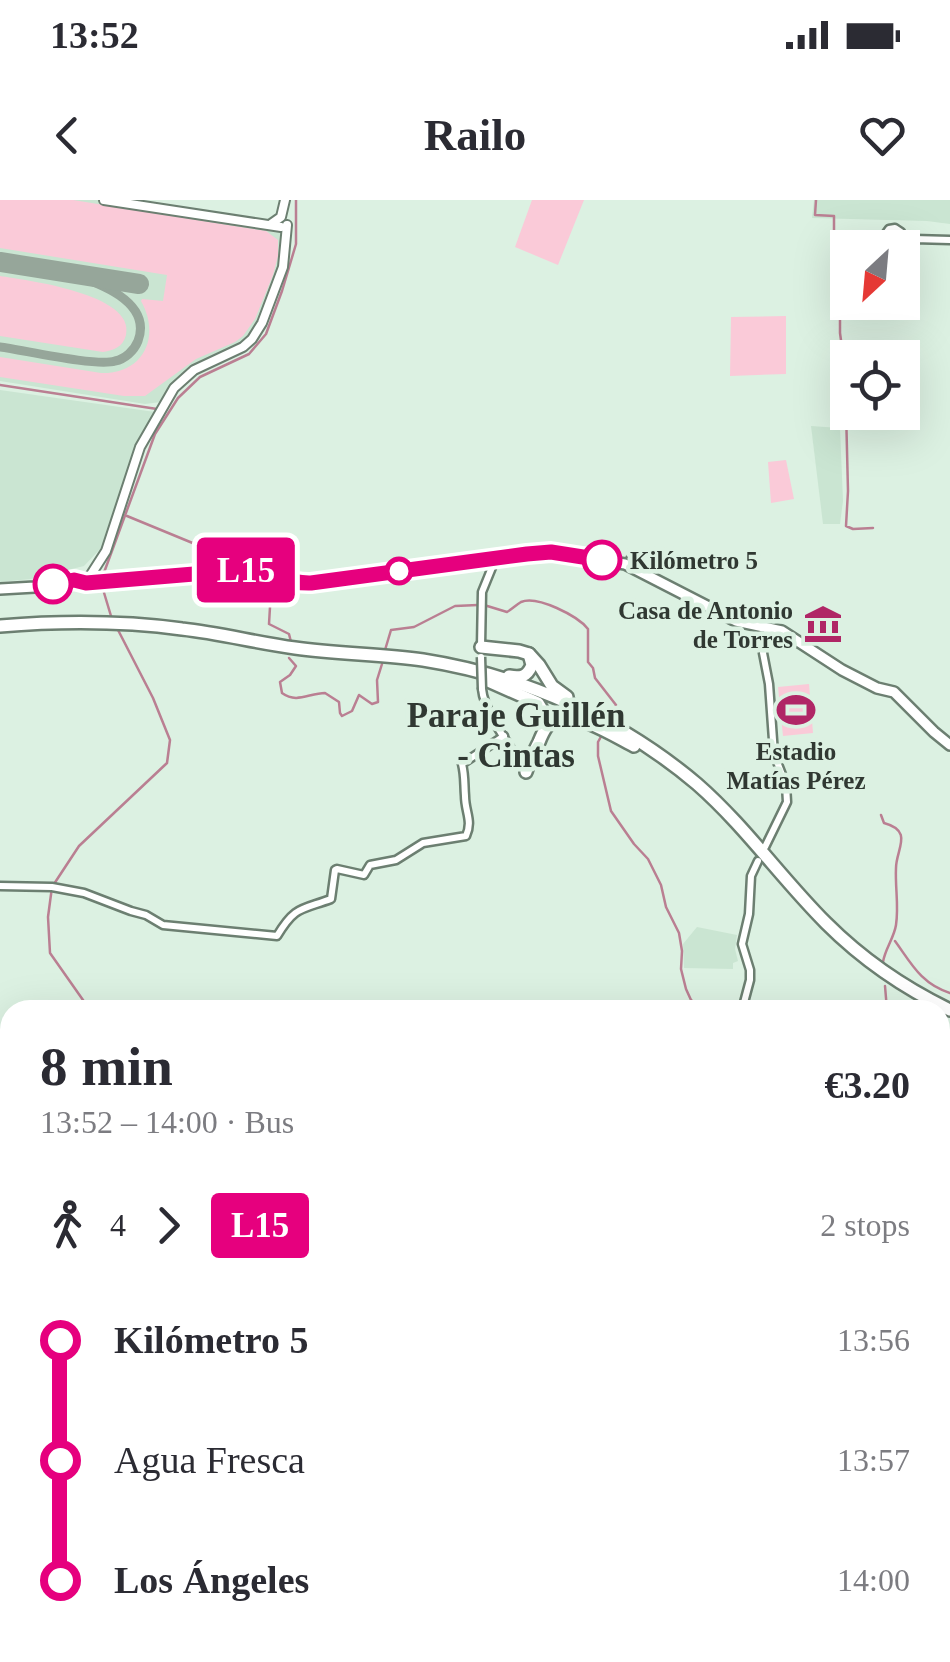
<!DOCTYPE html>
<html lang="en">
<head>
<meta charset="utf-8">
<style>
  :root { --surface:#fff; --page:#f2f2f3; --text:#2b2b33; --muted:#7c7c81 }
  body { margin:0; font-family:"Times New Roman",serif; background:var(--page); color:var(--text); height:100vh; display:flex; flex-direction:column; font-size:38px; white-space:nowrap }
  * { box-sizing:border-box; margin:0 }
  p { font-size:32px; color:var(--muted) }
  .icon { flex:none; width:55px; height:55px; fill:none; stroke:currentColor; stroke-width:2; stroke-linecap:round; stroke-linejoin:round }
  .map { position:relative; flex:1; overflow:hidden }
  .panel { position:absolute; left:0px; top:800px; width:950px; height:662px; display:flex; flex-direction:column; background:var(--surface); border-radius:30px 30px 0 0; box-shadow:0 10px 40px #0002 }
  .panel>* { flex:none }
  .badge { padding:0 20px; border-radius:8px; font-size:35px; line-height:65px }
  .needle { width:65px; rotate:206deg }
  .fabs { position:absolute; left:830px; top:30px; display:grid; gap:20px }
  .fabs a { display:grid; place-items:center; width:90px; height:90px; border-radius:0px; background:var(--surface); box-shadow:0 10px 40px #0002; font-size:50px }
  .map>.badge { position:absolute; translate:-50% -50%; box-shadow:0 0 0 5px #fff }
  .legs { display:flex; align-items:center; gap:15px; height:110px; padding:0 40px; font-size:32px }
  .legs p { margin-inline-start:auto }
  .overview { display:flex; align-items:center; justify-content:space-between; height:170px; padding:0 40px }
  h1 { font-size:55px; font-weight:800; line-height:75px }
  ul { padding:0 40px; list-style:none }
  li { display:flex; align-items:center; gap:35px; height:120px; font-size:38px }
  li i { display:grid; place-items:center; width:15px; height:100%; margin:0 12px; background:currentColor }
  li i::after { content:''; width:25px; height:25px; margin:-12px; border:8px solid; border-radius:50%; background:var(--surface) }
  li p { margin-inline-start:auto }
  li:first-child i { background:linear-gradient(#0000 50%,currentColor 0) }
  li:last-child i { background:linear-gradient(currentColor 50%,#0000 0) }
  .status { display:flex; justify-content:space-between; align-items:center; height:70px; padding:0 50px; background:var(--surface); direction:ltr }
  .status svg { height:28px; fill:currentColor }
  header { display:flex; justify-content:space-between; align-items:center; height:130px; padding:0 40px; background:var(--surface); font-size:45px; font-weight:800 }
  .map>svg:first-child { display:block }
  .built { fill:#cae5d2 }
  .green { fill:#facad8 }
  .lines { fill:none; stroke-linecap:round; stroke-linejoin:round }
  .stream { stroke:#ba7f92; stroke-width:2.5 }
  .taxiway { stroke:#96a69a; stroke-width:9 }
  .runway { stroke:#96a69a; stroke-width:20 }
  .tertiary-casing { stroke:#6c7f71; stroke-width:11 }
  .secondary-casing { stroke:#6c7f71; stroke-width:12 }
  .primary-casing { stroke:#6c7f71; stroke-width:14 }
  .motorway-casing { stroke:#6c7f71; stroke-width:16 }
  .tertiary { stroke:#fff; stroke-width:6 }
  .secondary { stroke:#fff; stroke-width:8 }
  .primary { stroke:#fff; stroke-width:9 }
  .motorway { stroke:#fff; stroke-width:11 }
  .tertiary-bridge-casing { stroke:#6c7f71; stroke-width:11; stroke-linecap:butt }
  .tertiary-bridge { stroke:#fff; stroke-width:6 }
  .line-1-casing { stroke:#fff; stroke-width:22 }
  .line-1 { stroke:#e6007e; stroke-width:15 }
  .stop-1-dot { fill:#fff; stroke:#e6007e; stroke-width:5 }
  .labels { text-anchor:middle; stroke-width:9; stroke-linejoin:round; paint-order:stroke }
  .stop-label { font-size:25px; font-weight:bold; fill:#303832; stroke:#dcf1e2; text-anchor:start }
  .poi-label { font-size:25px; font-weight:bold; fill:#303832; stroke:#dcf1e2; text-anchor:end }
  .district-label { font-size:35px; font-weight:bold; fill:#303832; stroke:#dcf1e2 }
</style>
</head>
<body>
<div class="status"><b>13:52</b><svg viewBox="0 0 49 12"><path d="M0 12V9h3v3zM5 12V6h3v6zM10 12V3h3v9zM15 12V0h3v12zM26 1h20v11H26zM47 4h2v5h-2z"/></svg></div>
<header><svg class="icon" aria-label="back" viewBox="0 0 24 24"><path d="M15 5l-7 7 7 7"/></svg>Railo<svg class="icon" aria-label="heart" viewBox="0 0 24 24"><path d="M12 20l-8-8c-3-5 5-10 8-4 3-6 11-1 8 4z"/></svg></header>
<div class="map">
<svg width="950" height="1462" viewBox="0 0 950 1462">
  <rect width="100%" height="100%" fill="#dcf1e2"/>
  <g class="built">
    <polygon points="0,0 103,0 279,30 283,40 273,90 257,125 247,138 234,148 211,156 189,168 171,185 161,202 145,204 0,181"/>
    <polygon points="814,0 950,0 950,24 927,21 812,18"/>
    <polygon points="0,190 155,212 140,237 102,347 84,366 31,379 0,382"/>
    <polygon points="811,226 840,228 843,301 840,324 823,324"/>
    <polygon points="697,727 737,735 735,749 738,761 733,763 733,769 684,768 683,744"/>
  </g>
  <g class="green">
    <path d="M 0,0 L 73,0 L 266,31 L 278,40 L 278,56 L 273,75 L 255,119 L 243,136 L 235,142 L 196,159 L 145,196 L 124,196 L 0,177 L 0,157 L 101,173 C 144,174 161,136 141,101 L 142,99 L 163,101 L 167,75 L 0,48 Z"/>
    <polygon points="532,0 584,0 558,65 515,47"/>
    <path d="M 0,76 C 26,80 136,94 126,135 C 123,147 114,150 103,152 L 0,136 Z"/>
    <polygon points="786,116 786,174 730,176 731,117"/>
    <polygon points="786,260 794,299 771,303 768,262"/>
    <polygon points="809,484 813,533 783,536 778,487"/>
  </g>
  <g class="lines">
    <g class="stream">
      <polyline points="816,0 815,15 834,16 834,41 838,56 840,100 840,133 845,169 848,291 846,326 853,329 873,328"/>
      <polyline points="0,185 157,209"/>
      <polyline points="127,316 195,344 202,344 208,354 225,358 238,353 266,352 290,364 281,376"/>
      <polyline points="102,378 155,234 178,198 200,177 249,154 266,134 282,91 296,44 296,0"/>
      <polyline points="277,380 271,390 269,424 289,434 291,442"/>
      <polyline points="102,386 111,416"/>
      <path d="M 484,405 L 507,412 C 512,409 516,405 521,402 C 537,395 578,416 588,429 L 588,462 L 593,468 L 595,478 L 616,505 L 610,517"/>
      <polyline points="385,450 391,430 414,427 455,406 478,405"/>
      <path d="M 289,458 L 296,466 L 290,475 L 280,482 L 282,493 C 297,504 309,493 325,493 L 339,502 L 340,513 L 342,516 L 352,511 L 359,495 L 372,504 L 378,502 L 377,480 L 382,464"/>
      <polyline points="603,533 598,542 598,556 611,611 634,644 648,659 661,685 666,707 679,733 682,751 681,769 686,789 691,800 701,809 714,810"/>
      <path d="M 881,615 L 884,623 C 914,631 896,649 896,668 C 895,688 899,705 896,725 C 894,738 885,749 883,762"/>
      <path d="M 895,741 C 911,763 921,784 950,793"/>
      <polyline points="885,786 887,810"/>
      <polyline points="90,810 50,753 48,717 52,687 79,646 167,563 170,540 153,498 117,428"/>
      <polyline points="10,1146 10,1158"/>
      <polyline points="10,1175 7,1192 10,1199"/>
      <polyline points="0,1282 10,1275"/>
      <polyline points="0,1415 7,1408 10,1396 6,1391"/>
      <polyline points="255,1452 256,1462"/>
    </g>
    <path class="taxiway" d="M 0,147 C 23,150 97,167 115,161 C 125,159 134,151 138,141 C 153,101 96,82 69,73"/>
    <polyline class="runway" points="0,62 139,84"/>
    <g class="tertiary-casing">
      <g id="tertiary">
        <polyline points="903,43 914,39 950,40"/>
        <polyline points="892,48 886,44 884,36 889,29 895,28 901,32 903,38 902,44 896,48"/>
        <polyline points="481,446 482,392 493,365"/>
        <path d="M 482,489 C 484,512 510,546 523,567"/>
        <polyline points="765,647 787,602 786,585 774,554 769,484 763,453 768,428"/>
        <path d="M 0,686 L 52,687 L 84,693 L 131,711 L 146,715 L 163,725 L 277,736 C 295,706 301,710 331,699 L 335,670 L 337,669 L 364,675 L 370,665 L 396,660 L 423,643 L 466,636 C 473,621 465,612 465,596 C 464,584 465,576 462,564 L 504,536"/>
        <polyline points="742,810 750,780 750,770 742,744 749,714 751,676 758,661"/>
        <polyline points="940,1270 950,1272"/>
        <polyline points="0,1391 10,1381"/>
        <polyline points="490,1452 509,1462"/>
        <polyline points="947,1462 950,1458"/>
      </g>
    </g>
    <g class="secondary-casing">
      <g id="secondary">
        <polyline points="104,0 281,27"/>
        <polyline points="271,24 281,17 285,0"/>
        <polyline points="90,376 106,351 140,247 174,188 194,170 243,147 252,139 262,123 283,67 287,25"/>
      </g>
    </g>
    <g class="primary-casing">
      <g id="primary">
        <polyline points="632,359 640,359 644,372"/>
        <polyline points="0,389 35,387 74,380 96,382 242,370 267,374 294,382 311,383 542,353 561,354 625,364 736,421 782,431 842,470 877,488 894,492 934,532 950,545"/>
      </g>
    </g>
    <g class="motorway-casing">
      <g id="motorway">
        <path d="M 0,426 C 61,421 122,421 182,429 C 220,433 257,443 295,448 C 337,454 381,454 423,460 C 524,476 619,518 697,584 C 745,626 781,678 826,723 C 862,759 904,788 950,810"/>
        <polyline points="481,447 519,451 529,454 539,465 552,486 567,497"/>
        <path d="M 509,476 C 521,478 527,477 532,465 L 529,454"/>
        <polyline points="488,481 538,503 546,516 545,527"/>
        <path d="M 526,572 C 529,561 534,552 539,542 C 543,532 548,521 559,518 C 576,512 618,538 634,546"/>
      </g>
    </g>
    <use href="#tertiary" class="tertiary"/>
    <use href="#secondary" class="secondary"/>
    <use href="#primary" class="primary"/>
    <use href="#motorway" class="motorway"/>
    <g class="tertiary-bridge-casing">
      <polyline id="tertiary-bridge" points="481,457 482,489"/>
    </g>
    <use href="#tertiary-bridge" class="tertiary-bridge"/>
  </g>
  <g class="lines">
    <g class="line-1-casing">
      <path id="line-1" d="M 53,384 L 74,380 L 86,383 L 242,370 C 266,371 287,384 311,383 L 527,354 L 551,352 L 602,360"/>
    </g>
    <use href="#line-1" class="line-1"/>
  </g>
  <defs>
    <g id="museum-bare" transform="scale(3)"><path d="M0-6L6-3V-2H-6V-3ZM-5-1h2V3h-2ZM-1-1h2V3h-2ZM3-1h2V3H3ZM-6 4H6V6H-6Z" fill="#b02666" stroke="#dcf1e2" stroke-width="2.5" paint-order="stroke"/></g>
    <g id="stadium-bare" transform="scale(3)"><path d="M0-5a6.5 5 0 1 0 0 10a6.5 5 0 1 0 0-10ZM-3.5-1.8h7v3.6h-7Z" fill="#b02666" stroke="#dcf1e2" stroke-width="2.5" paint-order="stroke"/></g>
  </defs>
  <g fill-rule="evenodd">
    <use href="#museum-bare" x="823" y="424"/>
    <use href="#stadium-bare" x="796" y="510"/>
  </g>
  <g class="stop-1-dot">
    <circle cx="602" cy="360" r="18"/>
    <circle cx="399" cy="371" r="12"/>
    <circle cx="53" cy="384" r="18"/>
  </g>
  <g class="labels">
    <g class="stop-label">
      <text x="630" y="369">Kilómetro 5</text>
    </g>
    <g class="poi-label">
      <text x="793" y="419">Casa de Antonio<tspan x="793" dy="29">de Torres</tspan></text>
      <text x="796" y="560" text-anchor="middle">Estadio<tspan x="796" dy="29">Matías Pérez</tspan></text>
    </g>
    <g class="district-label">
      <text x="516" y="527">Paraje Guillén<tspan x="516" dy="40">- Cintas</tspan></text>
    </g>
  </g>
</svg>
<div class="fabs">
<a><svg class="needle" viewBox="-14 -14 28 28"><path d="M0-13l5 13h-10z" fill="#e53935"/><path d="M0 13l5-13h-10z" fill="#7c7c81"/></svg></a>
<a><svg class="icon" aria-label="locate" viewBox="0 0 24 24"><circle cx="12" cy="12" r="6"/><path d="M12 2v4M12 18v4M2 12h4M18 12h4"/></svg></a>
</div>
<b class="badge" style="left:246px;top:370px;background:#e6007e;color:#fff">L15</b>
<section class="panel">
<div class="overview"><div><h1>8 min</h1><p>13:52 – 14:00 · Bus</p></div><b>€3.20</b></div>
<div class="legs"><svg class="icon" aria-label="walk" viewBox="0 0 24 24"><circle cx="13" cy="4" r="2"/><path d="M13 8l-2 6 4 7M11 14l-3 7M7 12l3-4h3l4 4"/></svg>4<svg class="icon" aria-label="forward" viewBox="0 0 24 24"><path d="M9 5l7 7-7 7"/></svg><b class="badge" style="background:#e6007e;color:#fff">L15</b><p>2 stops</p></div>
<ul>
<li><i style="color:#e6007e"></i><b>Kilómetro 5</b><p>13:56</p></li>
<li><i style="color:#e6007e"></i><span>Agua Fresca</span><p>13:57</p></li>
<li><i style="color:#e6007e"></i><b>Los Ángeles</b><p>14:00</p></li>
</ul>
</section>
</div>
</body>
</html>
